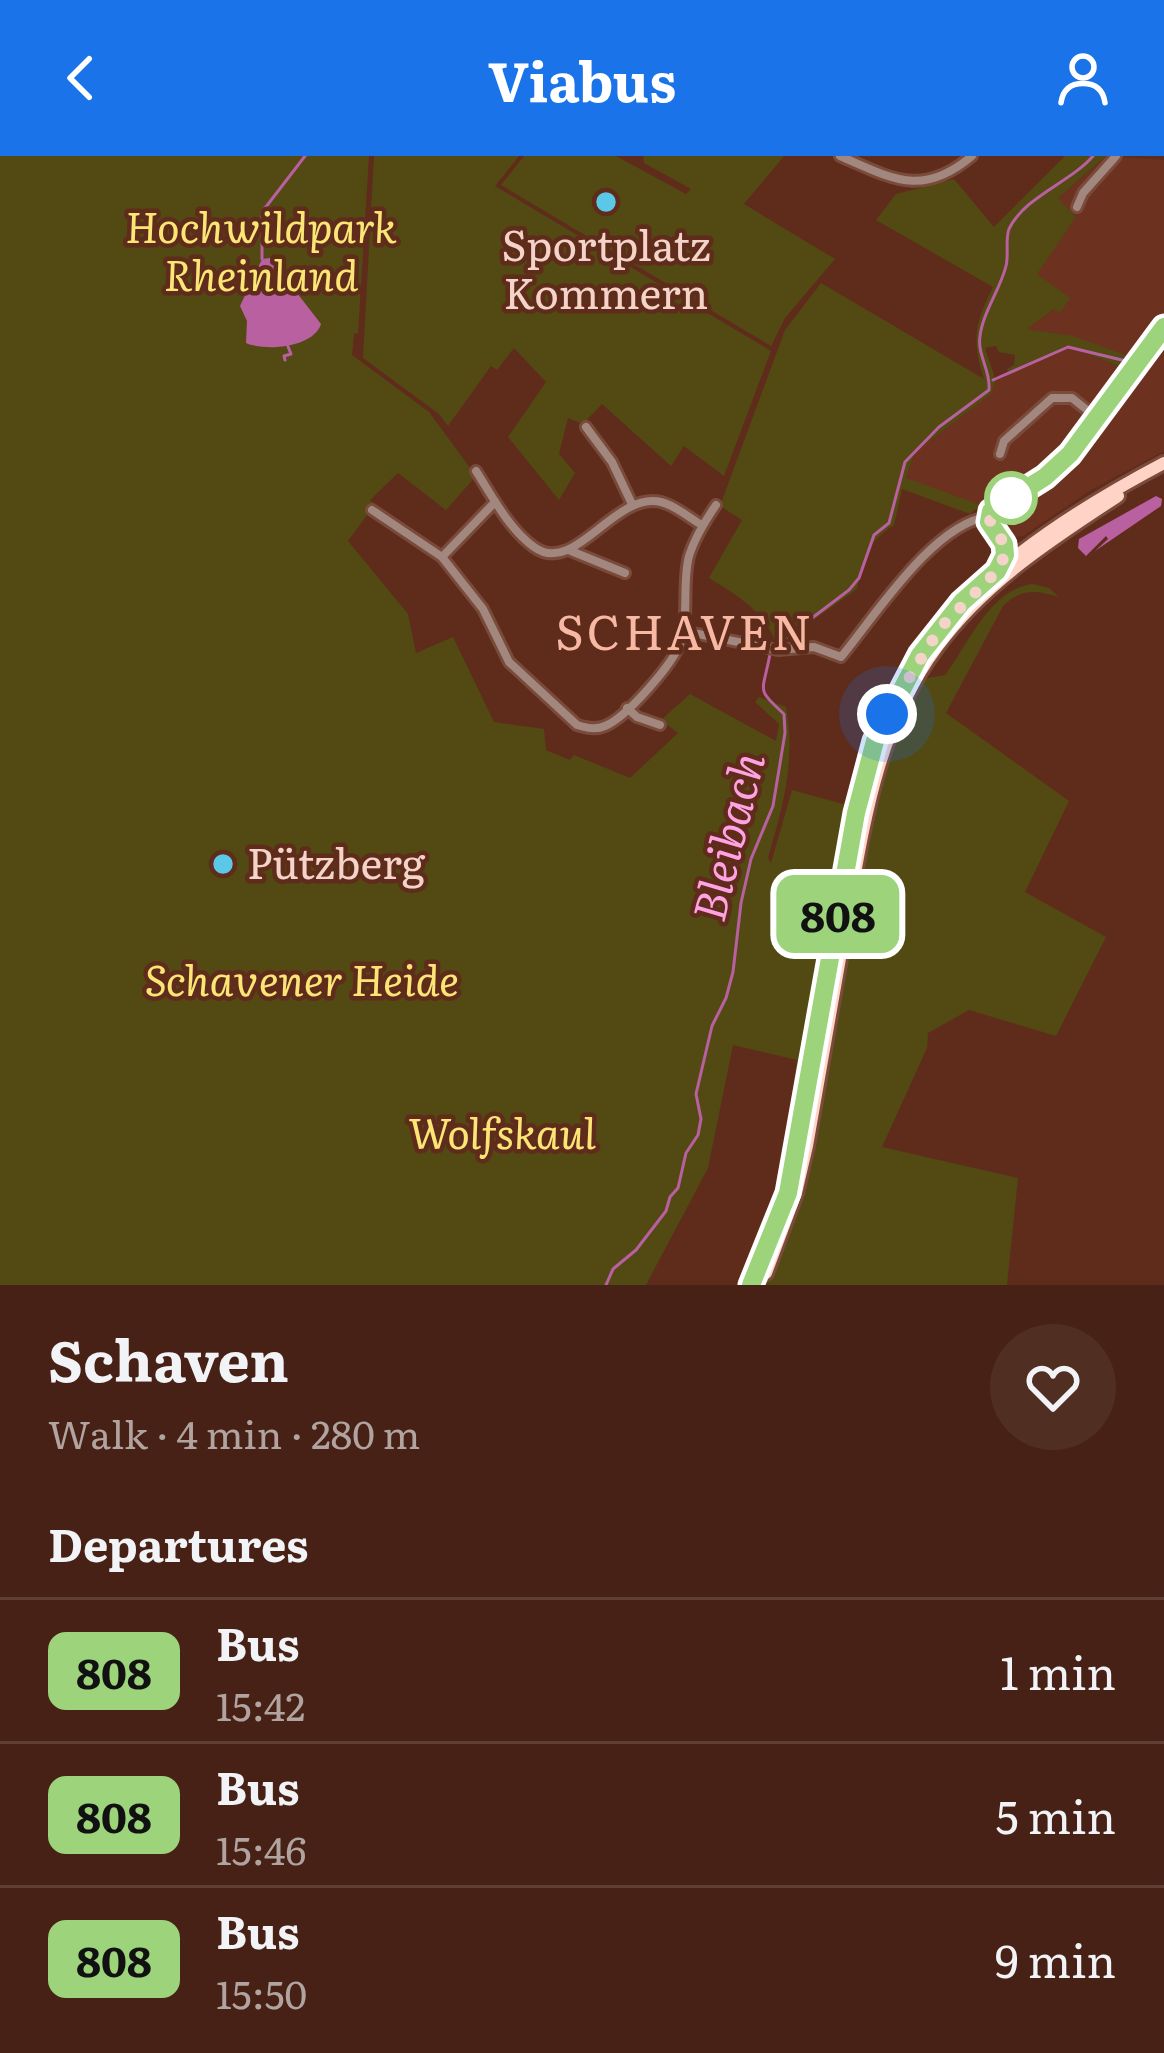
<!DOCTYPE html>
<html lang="en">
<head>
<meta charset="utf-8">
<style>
  :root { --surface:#472115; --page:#512e22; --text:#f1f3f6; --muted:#b0a3a0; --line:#5f3e34; --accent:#1a73e8 }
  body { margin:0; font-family:Literata,serif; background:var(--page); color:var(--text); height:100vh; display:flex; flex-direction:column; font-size:45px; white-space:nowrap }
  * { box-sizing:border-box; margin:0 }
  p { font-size:39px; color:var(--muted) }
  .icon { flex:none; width:66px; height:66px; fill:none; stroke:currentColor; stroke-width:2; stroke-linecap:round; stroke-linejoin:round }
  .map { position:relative; height:1129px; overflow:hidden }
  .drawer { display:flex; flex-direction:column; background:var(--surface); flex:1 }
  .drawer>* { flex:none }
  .badge { padding:0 24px; border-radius:18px; font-size:42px; line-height:78px }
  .you { position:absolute; width:60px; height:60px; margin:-30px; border:9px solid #fff; border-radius:50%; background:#1a73e8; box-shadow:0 0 0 18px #1a73e833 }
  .map>.badge { position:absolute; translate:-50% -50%; box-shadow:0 0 0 6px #fff }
  h2 { padding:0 48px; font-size:45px; line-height:108px }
  .round { display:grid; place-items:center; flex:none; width:126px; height:126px; border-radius:63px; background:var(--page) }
  .overview { display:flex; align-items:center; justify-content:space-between; height:204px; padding:0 48px }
  h1 { font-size:57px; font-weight:700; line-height:90px }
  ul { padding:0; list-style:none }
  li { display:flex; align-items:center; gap:36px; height:144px; padding:0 48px; border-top:3px solid var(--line) }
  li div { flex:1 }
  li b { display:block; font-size:45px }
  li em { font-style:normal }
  li .badge { min-width:132px; font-weight:700; text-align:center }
  header { display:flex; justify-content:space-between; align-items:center; height:156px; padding:0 48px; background:var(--accent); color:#fff; font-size:54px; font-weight:700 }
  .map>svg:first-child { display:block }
  .built { fill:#6c321f }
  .green { fill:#534913 }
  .water { fill:#b860a0 }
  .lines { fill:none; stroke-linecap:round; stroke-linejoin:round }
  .stream { stroke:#b860a0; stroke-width:3 }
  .street-casing { stroke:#7a4a3b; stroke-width:14 }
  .secondary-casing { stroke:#7a4a3b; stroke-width:16 }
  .primary-casing { stroke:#7a4a3b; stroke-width:18 }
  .street { stroke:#a2877e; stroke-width:8 }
  .secondary { stroke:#dbb0a2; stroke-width:10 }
  .primary { stroke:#ffd3c5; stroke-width:12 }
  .line-casing { stroke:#fff; stroke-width:27 }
  .line { stroke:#9cd37b; stroke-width:18 }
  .walk { stroke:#f4d4c9; stroke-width:12; stroke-dasharray:0 21.6 }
  .poi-dot { fill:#5ac8e6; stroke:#5f2c1c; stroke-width:4.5 }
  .stop-dot { fill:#fff; stroke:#9cd37b; stroke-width:6 }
  .labels { text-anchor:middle; stroke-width:9; stroke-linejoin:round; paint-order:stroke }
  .park-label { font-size:42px; font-style:italic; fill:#fae575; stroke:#5f2c1c }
  .poi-label { font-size:42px; fill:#f4d4c9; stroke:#5f2c1c }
  .water-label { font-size:45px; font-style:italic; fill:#ffa2e3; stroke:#5f2c1c }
  .quarter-label { font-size:48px; letter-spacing:3px; fill:#f7b8a4; stroke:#5f2c1c }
</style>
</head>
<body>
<header><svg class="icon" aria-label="back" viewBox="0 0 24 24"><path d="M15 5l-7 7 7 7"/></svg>Viabus<svg class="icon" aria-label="person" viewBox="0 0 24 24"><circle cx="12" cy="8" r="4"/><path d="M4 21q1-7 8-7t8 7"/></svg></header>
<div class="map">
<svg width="1164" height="1129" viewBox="0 0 1164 1129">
  <rect width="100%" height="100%" fill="#5f2c1c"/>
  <polygon class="built" points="1106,0 1164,4 1164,295 1089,335 1023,380 1012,381 981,349 906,323 915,296 990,238 996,225 1068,190 1122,212 1064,181 1026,173 1055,153 1036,118 1075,62 1057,43"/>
  <g class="green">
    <path d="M 0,0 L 369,0 L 358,177 L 354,178 L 352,199 L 429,256 L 476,320 L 446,354 L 398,317 L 370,344 L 375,348 L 348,385 L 408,458 L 416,497 L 453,481 L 494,566 L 544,573 L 546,594 L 570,604 L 574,599 L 630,622 L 678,577 L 661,564 L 690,538 L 776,585 L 779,568 L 755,546 L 759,541 L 786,551 C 796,605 783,650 768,702 L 771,707 L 792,634 L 847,649 L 863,580 L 878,556 L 885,529 L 894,527 L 868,591 L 851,651 L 786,1025 L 747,1129 L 741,1129 L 777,1043 L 797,904 L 733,889 L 708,1012 L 646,1129 L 0,1129 Z"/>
    <polygon points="374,0 519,0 495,30 771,195 724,320 684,290 671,310 602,248 583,268 568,262 559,298 575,317 559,344 508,281 546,226 514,192 497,214 491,210 448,270 439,258 363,202"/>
    <polygon points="524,0 616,0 686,38 691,33 644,7 643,0 784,0 744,48 835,103 785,162 771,190 501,29"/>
    <path d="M 1065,0 L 1106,0 L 1058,42 L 1076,61 L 1037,118 L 1070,142 L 1060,157 L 1054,153 L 1027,173 L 1073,180 L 1131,201 L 1123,212 L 1068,190 L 1009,219 L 1007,213 L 1014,209 L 1015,199 L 999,196 L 996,190 L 985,192 L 996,225 L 991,238 L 915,296 L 906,322 L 981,349 L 970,358 L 902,333 L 894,369 C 866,387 865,401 857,433 L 777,490 C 766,456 738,440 709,422 L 742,364 L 720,350 L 785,174 L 821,127 L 984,223 C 971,182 975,168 993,131 L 876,64 L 896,38 L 954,23 L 994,71 Z"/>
    <path d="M 1032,428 L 1049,432 L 1059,441 C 1037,434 1021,432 1003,450 L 946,557 L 1069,645 L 1025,736 L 1106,781 L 1056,880 L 969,854 L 928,877 L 927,892 L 882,991 L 1018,1022 L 1007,1129 L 766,1129 C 825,1004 835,859 859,724 C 871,656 883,582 923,523 L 945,519 C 969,488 988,435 1032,428 Z"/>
  </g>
  <g class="water">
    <path d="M 270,102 L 321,168 C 314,191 267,196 246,187 L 247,165 L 240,150 L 262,103 Z"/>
    <polygon points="1156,340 1162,343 1161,350 1095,395 1108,383 1106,380 1086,400 1078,392 1079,383"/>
  </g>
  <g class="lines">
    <g class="stream">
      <polyline points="262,103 262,56 305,0"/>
      <polyline points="285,204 284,200 291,198 287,188"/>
      <polyline points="993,224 1068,191 1126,205"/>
      <path d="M 775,490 L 849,434 L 859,422 L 874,379 L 889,367 L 905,306 L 939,271 L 989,234 C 991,215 977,199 980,180 C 983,156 1000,134 1006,110 C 1009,99 1005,83 1009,73 C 1024,41 1071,26 1093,0"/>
      <path d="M 606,1129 L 613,1113 L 636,1094 L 666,1055 L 670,1041 L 678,1032 L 686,997 L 698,979 L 701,963 L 696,938 L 712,870 L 726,842 L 733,816 L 741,747 L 751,703 L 773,650 L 785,577 L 784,558 C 755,532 763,537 770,498"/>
    </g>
    <g class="street-casing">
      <g id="street">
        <path d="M 840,0 C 893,23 922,42 972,0"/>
        <polyline points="1077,51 1083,37 1116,0"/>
        <polyline points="586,271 612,306 632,348"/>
        <polyline points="1000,298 1004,285 1052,242 1072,242 1097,262"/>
        <path d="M 476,315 C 492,340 509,373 534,391 C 575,421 614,335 661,346 C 675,349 689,362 702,369"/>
        <path d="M 372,354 L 442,401 L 483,453 L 509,506 L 577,569 C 587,572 596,574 605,570 C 627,561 674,507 681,485 C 689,458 682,427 689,400 C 695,381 705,365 716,349"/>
        <polyline points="571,395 625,417"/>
        <polyline points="442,401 495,346"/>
        <path d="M 683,475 L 778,494 L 814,491 L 841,501 C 875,460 934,367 988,361"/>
        <polyline points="627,552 637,561 660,569"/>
      </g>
    </g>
    <g class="secondary-casing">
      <path id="secondary" d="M 997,415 C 1006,392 1002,387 989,366 L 991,355 L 1045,321 L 1069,298 L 1164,171"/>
    </g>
    <g class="primary-casing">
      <g id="primary">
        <path d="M 766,1117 L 796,1037 L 807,990 C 819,918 832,846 845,774 C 863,675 875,574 937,491 C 984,427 1052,383 1118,340"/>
        <path d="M 751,1129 C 785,1058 797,986 811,909 C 822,846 834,783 845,720 C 853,675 859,628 875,586 C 924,451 1043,371 1164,307"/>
      </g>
    </g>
    <use href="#street" class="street"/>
    <use href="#secondary" class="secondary"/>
    <use href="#primary" class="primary"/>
  </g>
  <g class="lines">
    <g class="line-casing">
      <polyline id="line" points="751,1129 788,1037 856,657 875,585 920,499 962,446 997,415 1005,399 1004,388 989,366 991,355 1045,321 1070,298 1164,171"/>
    </g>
    <use href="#line" class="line"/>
    <polyline class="walk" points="887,558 940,472 997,415 1005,399 1004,388 988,361 995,351 1011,342"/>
  </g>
  <g class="poi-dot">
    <circle cx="606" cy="46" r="12"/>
    <circle cx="223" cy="708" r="12"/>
  </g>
  <circle class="stop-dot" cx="1011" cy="342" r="24"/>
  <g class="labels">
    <g class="park-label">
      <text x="261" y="87">Hochwildpark<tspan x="261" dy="48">Rheinland</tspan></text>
      <text x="302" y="840">Schavener Heide</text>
      <text x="502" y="993">Wolfskaul</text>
    </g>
    <g class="poi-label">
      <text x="606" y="105">Sportplatz<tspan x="606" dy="48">Kommern</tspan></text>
      <text x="247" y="723" text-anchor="start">Pützberg</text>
    </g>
    <g class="water-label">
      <text transform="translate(729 681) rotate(-76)" y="16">Bleibach</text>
    </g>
    <g class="quarter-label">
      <text x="685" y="494">SCHAVEN</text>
    </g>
  </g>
</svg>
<div class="you" style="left:887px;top:558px"></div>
<b class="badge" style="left:838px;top:758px;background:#9cd37b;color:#111">808</b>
</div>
<section class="drawer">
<div class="overview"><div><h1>Schaven</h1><p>Walk · 4 min · 280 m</p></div><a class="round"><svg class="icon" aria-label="heart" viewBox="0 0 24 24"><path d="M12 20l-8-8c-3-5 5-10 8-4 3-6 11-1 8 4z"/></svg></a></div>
<h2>Departures</h2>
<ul>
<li><span class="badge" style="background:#9cd37b;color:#111">808</span><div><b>Bus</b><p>15:42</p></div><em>1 min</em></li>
<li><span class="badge" style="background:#9cd37b;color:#111">808</span><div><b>Bus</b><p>15:46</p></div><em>5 min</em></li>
<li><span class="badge" style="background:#9cd37b;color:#111">808</span><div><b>Bus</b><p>15:50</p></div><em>9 min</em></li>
</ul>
</section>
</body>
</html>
